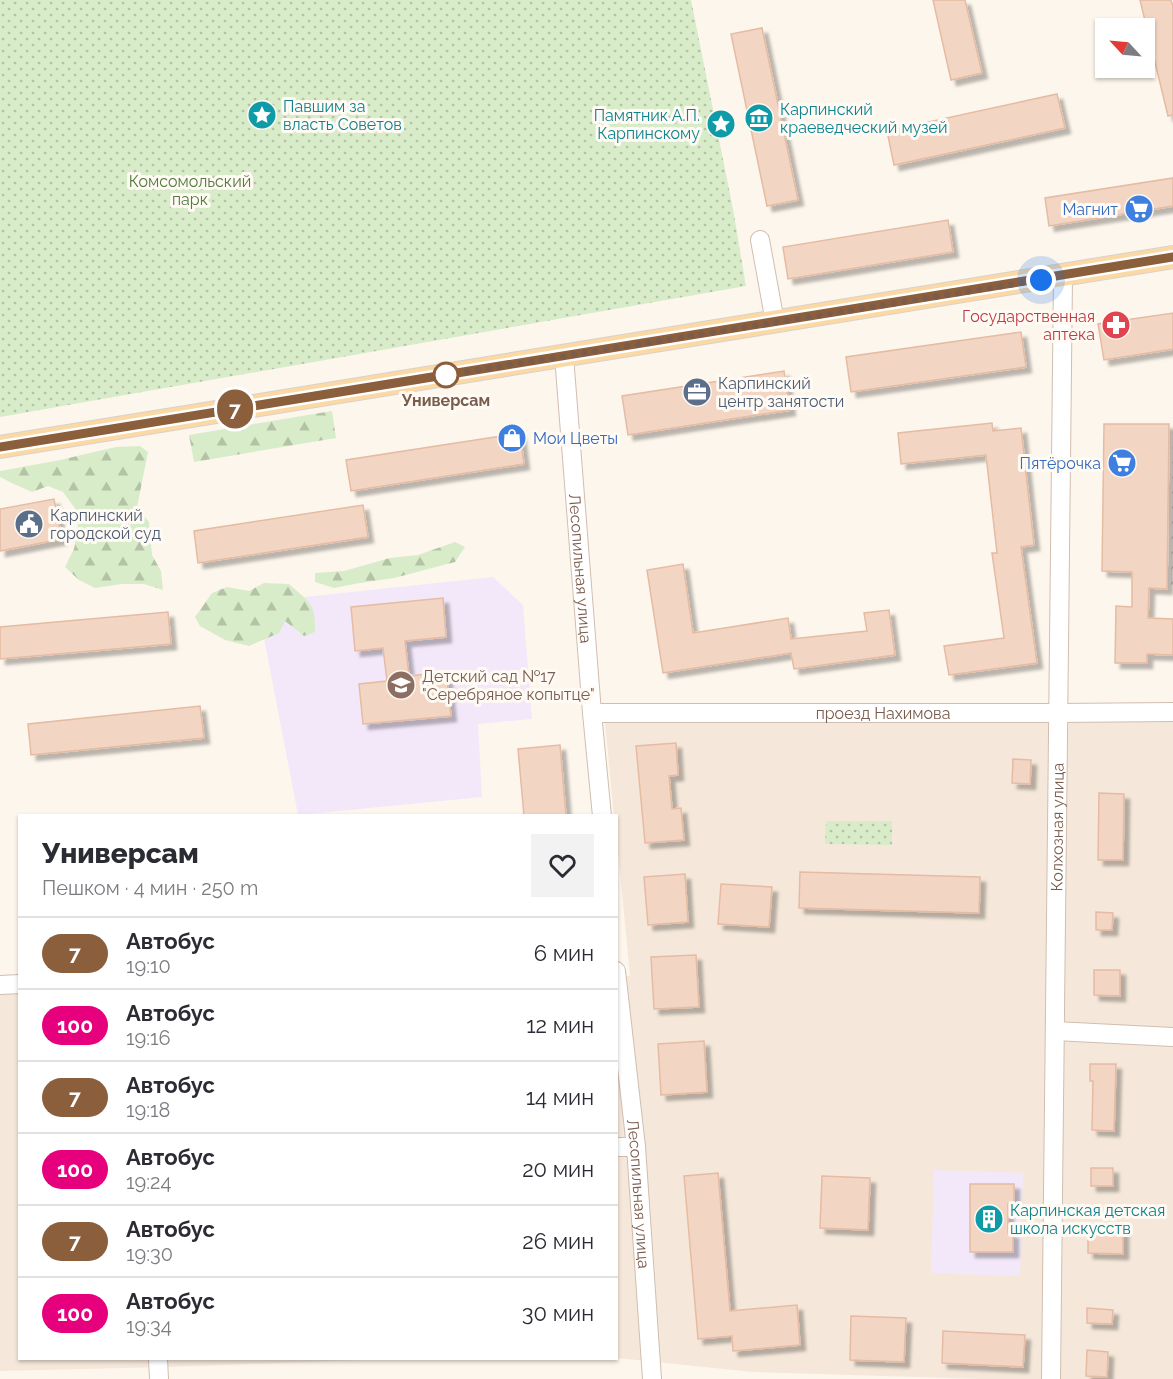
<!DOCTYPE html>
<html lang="ru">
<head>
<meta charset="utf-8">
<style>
  :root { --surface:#fff; --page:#f2f2f3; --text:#2b2b33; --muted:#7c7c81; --line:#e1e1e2 }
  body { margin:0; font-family:Raleway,sans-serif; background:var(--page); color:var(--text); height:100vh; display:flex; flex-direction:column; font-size:22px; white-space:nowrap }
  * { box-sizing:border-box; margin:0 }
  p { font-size:20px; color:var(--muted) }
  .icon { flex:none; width:33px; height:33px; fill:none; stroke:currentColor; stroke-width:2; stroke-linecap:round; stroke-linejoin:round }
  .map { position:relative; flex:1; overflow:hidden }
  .panel { position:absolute; left:18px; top:814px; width:600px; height:546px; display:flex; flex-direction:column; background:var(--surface); border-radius:0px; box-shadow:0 2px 4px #0004 }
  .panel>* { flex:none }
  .badge { padding:0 12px; border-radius:20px; font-size:21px; line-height:39px }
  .needle { width:39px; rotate:296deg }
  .controls { position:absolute; left:1095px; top:18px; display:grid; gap:12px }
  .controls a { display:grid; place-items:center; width:60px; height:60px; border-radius:0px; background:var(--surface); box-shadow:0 2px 4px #0004; font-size:30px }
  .you { position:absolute; width:30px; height:30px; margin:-15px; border:4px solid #fff; border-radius:50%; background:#1a73e8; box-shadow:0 0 0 9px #1a73e833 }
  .map>.badge { position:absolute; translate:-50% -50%; box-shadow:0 0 0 3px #fff }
  .round { display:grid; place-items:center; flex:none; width:63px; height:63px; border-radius:0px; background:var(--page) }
  .headline { display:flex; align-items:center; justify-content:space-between; height:102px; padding:0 24px }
  h1 { font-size:28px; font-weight:800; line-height:45px }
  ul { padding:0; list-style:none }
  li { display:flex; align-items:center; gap:18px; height:72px; padding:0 24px; border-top:2px solid var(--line) }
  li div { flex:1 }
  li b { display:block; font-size:22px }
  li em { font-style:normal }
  li .badge { min-width:66px; font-weight:700; text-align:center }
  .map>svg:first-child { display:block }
  .residential { fill:#f5e8da }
  .industrial { fill:url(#industrial-furrows) }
  .education { fill:#f3e8fa }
  .forest { fill:url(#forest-firs) }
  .park { fill:url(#park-dots) }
  .building { fill:#f3d5c3; stroke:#e6bba3; stroke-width:1.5; filter:url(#shadow) }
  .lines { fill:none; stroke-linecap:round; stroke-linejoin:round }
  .minor-casing { stroke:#d1beb0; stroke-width:20 }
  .major-casing { stroke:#dad1cd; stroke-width:24 }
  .minor { stroke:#fff; stroke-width:18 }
  .major { stroke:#fbd9a5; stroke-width:22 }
  .line-casing { stroke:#fff; stroke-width:14 }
  .line { stroke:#8b5e3c; stroke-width:9 }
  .walk { stroke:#7a5c4d; stroke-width:6; stroke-dasharray:0 10.8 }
  .stop-dot { fill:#fff; stroke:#8b5e3c; stroke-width:3 }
  .labels { text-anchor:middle; stroke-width:6; stroke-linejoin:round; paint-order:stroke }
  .culture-label { font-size:16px; fill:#0d838f; stroke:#fffaf3; text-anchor:start }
  .park-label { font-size:16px; fill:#537a41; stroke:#fffaf3 }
  .shop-label { font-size:16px; fill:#366cbe; stroke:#fffaf3; text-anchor:end }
  .health-label { font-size:16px; fill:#be3a42; stroke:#fffaf3; text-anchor:end }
  .service-label { font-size:16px; fill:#4e5e75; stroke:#fffaf3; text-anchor:start }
  .stop-label { font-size:16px; font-weight:bold; fill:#7a5c4d; stroke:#fffaf3 }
  .street-label { font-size:16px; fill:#7a5c4d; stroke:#fffaf3 }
  .education-label { font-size:16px; fill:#785e54; stroke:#fffaf3; text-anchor:start }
</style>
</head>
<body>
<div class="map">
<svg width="1173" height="1379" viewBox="0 0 1173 1379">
  <defs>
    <pattern id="industrial-furrows" width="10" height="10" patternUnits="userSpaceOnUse" patternTransform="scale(1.5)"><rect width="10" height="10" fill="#efe9e4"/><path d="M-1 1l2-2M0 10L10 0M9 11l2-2" fill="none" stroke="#c7c0bb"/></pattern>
    <pattern id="forest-firs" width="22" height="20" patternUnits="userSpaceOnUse" patternTransform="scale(1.5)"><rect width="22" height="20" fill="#d8ecc9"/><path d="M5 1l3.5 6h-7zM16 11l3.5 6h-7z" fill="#b4c2a5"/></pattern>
    <pattern id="park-dots" width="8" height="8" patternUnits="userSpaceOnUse" patternTransform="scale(1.5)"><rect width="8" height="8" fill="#d8ecc9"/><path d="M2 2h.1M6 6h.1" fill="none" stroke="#b4c2a5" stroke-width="1.8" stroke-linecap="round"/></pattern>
    <filter id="shadow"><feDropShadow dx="5.5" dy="5.5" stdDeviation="1.5" flood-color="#0004"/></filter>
  </defs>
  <rect width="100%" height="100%" fill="#fdf6ec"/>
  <g class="residential">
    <polygon points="1173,721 1173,1379 980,1379 752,1372 617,1358 616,976 630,976 617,841 616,816 614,816 605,723"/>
    <polygon points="19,990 20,1359 389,1359 168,1367 0,1371 0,991"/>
  </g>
  <polygon class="industrial" points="1173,420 1173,585 1171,585"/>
  <g class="education">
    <polygon points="493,577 523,605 532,719 478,724 482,797 298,815 257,602"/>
    <polygon points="934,1170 1023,1173 1020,1276 931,1273"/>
  </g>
  <g class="forest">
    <polygon points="332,411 336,438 194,462 189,435"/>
    <polygon points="140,446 148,452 137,507 149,522 152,555 161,571 163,590 144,584 122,584 95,588 79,580 65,567 74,549 78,529 77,511 63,492 48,486 32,492 14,484 0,477 0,471 60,460 116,447"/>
    <polygon points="455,542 465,547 455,562 394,578 354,584 334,588 315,582 315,573 344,571 390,558 418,555"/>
    <path d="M 264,583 L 289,584 C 309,602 316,603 315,632 L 304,636 L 285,621 L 279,633 L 249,646 L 225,640 L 200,626 L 195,617 L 212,593 L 227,587 L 249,591 Z"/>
  </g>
  <g class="park">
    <polygon points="0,0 691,0 733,209 746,286 0,417"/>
    <polygon points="826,821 892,821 892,845 825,844"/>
  </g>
  <g class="building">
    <polygon points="933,0 965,0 982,73 951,80"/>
    <polygon points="1140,0 1171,0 1173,6 1173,115 1168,116"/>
    <polygon points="762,28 798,200 767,206 731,34"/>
    <polygon points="1057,94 1065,128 894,165 887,131"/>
    <polygon points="1173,178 1173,206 1049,226 1045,198"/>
    <polygon points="948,220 953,252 788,279 783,247"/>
    <polygon points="1173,313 1173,349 1104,360 1098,324"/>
    <polygon points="1021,332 1026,367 851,392 846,357"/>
    <polygon points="784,371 790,410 628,435 622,396"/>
    <polygon points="992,423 993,431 1021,428 1034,545 1021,547 1037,663 949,675 944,646 1004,638 992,553 997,553 986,455 901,464 898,433"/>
    <polygon points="1104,424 1169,424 1167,589 1149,588 1148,618 1173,619 1173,655 1147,654 1147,663 1115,663 1116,606 1132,607 1132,572 1102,571"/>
    <polygon points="520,433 524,464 351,491 346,460"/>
    <polygon points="54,499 62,539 0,551 0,509"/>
    <polygon points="363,505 368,537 198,563 194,531"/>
    <polygon points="683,564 693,633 788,618 791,639 867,631 864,613 889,610 895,655 794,669 791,653 663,673 647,570"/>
    <polygon points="443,598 446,637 405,641 409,676 446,672 451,716 363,724 359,684 387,681 383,648 355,651 351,607"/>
    <polygon points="168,612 171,644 0,659 0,627"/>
    <polygon points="200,706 204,738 31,755 28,724"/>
    <polygon points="676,743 678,775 669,776 672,809 681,808 684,840 645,843 636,746"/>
    <polygon points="560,745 566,816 524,816 518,749"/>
    <polygon points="1013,759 1031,760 1030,784 1012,783"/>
    <polygon points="1099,793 1124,794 1123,860 1098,860"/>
    <polygon points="800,872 980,877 979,913 799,908"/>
    <polygon points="685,874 688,922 648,925 644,877"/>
    <polygon points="721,884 772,887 769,927 718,924"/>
    <polygon points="1096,912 1113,913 1112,930 1096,930"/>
    <polygon points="696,955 699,1007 654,1009 651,957"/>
    <polygon points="1094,970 1120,970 1120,996 1094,995"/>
    <polygon points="704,1041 707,1092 661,1095 658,1044"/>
    <polygon points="1090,1064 1116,1064 1114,1131 1092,1130 1093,1081 1090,1081"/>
    <rect x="1091" y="1168" width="22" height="18"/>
    <polygon points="718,1173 730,1311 797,1305 800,1345 733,1351 732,1336 698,1339 684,1176"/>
    <polygon points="822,1176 870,1178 868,1230 820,1228"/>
    <polygon points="970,1184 1014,1184 1014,1205 1008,1204 1008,1233 1013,1233 1013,1252 970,1252"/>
    <polygon points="1088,1230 1123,1230 1123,1254 1088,1253"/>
    <polygon points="1087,1308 1113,1310 1112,1324 1087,1323"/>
    <polygon points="851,1316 906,1318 904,1362 850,1360"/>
    <polygon points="943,1331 1025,1335 1023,1367 942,1363"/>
    <polygon points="1087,1350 1108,1352 1107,1377 1086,1376"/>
  </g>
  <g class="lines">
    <g class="minor-casing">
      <g id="minor">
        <polyline points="760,240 775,322"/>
        <path id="s1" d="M 564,356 L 592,713 L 602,816"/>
        <path id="s2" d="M 592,713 L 1058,713 L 1173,712"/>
        <path id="s3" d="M 616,971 L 636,1147 L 652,1379"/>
        <polyline points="0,985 20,984"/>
        <polyline points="1055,1031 1173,1037"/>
        <polyline points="616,1147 636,1147"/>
        <polyline points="158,1359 159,1379"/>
        <path id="s4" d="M 1051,1379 L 1063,276"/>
      </g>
    </g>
    <g class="major-casing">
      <polyline id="major" points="0,447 1173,257"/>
    </g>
    <use href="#minor" class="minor"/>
    <use href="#major" class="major"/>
  </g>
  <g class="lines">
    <g class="line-casing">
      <polyline id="line" points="0,447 1173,257"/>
    </g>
    <use href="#line" class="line"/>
    <polyline class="walk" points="446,375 1041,280"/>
  </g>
  <defs>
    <g id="sight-disc" transform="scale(1.5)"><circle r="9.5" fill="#0f9aa8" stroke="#fffaf3"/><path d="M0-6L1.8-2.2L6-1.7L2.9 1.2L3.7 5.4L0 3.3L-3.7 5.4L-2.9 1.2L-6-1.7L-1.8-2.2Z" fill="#fff"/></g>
    <g id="museum-disc" transform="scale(1.5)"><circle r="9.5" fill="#0f9aa8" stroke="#fffaf3"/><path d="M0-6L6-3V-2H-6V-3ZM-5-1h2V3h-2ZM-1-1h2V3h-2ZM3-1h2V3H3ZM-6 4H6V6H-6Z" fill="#fff"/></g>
    <g id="supermarket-disc" transform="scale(1.5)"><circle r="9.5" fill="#3f7fe0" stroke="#fffaf3"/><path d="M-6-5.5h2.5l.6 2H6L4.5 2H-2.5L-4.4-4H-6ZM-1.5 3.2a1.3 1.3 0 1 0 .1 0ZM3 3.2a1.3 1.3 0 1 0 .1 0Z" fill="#fff"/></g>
    <g id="pharmacy-disc" transform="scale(1.5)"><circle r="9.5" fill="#e0444e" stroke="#fffaf3"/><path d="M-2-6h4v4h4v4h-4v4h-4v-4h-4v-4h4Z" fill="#fff"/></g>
    <g id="office-disc" transform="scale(1.5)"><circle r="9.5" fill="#5c6f8a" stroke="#fffaf3"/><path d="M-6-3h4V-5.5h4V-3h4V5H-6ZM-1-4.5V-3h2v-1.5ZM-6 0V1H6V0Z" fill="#fff"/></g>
    <g id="shop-disc" transform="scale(1.5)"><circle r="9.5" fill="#3f7fe0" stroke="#fffaf3"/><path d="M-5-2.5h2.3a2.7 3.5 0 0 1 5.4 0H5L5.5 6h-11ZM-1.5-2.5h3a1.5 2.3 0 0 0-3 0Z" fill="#fff"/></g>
    <g id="civic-disc" transform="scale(1.5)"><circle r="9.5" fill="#5c6f8a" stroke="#fffaf3"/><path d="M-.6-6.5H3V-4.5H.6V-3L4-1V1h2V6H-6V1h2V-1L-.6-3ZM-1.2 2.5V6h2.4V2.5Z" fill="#fff"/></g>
    <g id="school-disc" transform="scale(1.5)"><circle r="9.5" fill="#8d6e63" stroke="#fffaf3"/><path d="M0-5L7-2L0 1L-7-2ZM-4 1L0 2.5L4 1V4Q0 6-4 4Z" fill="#fff"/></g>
    <g id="building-disc" transform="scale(1.5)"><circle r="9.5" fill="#0f9aa8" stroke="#fffaf3"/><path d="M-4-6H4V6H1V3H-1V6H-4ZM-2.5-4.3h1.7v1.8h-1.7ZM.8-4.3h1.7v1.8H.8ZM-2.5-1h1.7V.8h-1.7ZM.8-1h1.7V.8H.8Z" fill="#fff"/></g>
  </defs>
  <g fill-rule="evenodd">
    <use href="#sight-disc" x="262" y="115"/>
    <use href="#museum-disc" x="759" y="118"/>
    <use href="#sight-disc" x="721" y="124"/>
    <use href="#supermarket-disc" x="1139" y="209"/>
    <use href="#pharmacy-disc" x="1116" y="325"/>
    <use href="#office-disc" x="697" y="392"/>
    <use href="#shop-disc" x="512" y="438"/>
    <use href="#supermarket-disc" x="1122" y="463"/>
    <use href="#civic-disc" x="29" y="524"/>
    <use href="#school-disc" x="401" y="685"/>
    <use href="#building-disc" x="989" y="1219"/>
  </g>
  <circle class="stop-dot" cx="446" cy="375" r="12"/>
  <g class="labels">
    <g class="culture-label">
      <text x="283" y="112">Павшим за<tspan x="283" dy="18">власть Советов</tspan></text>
      <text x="780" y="115">Карпинский<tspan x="780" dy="18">краеведческий музей</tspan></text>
      <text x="700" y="121" text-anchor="end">Памятник А.П.<tspan x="700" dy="18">Карпинскому</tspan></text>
      <text x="1010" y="1216">Карпинская детская<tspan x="1010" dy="18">школа искусств</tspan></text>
    </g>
    <g class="park-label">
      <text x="190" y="187">Комсомольский<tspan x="190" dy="18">парк</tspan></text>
    </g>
    <g class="shop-label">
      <text x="1118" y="215">Магнит</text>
      <text x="533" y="444" text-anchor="start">Мои Цветы</text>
      <text x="1101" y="469">Пятёрочка</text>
    </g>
    <g class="health-label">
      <text x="1095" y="322">Государственная<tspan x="1095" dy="18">аптека</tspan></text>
    </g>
    <g class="service-label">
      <text x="718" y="389">Карпинский<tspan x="718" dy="18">центр занятости</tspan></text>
      <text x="50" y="521">Карпинский<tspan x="50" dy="18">городской суд</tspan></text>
    </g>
    <g class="stop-label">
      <text x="446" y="406">Универсам</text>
    </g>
    <g class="street-label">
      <text dy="6" stroke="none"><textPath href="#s1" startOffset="213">Лесопильная улица</textPath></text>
      <text dy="6" stroke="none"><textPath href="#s2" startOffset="291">проезд Нахимова</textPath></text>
      <text dy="6" stroke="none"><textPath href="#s4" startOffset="552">Колхозная улица</textPath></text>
      <text dy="6" stroke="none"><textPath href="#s3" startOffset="224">Лесопильная улица</textPath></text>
    </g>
    <g class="education-label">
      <text x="422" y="682">Детский сад №17<tspan x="422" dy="18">"Серебряное копытце"</tspan></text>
    </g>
  </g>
</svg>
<div class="controls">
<a><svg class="needle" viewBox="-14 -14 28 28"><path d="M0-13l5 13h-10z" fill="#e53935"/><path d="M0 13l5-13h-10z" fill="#7c7c81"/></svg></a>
</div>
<div class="you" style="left:1041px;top:280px"></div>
<b class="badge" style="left:235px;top:409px;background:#8b5e3c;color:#fff">7</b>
<section class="panel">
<div class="headline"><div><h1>Универсам</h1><p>Пешком · 4 мин · 250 m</p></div><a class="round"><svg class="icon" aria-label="heart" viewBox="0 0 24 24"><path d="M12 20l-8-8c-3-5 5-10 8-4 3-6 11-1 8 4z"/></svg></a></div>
<ul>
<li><span class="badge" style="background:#8b5e3c;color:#fff">7</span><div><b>Автобус</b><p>19:10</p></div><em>6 мин</em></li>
<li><span class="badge" style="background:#e6007e;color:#fff">100</span><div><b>Автобус</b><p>19:16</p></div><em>12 мин</em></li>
<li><span class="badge" style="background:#8b5e3c;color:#fff">7</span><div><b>Автобус</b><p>19:18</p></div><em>14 мин</em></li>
<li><span class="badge" style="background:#e6007e;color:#fff">100</span><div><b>Автобус</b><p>19:24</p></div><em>20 мин</em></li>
<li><span class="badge" style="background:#8b5e3c;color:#fff">7</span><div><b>Автобус</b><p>19:30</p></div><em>26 мин</em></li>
<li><span class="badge" style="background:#e6007e;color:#fff">100</span><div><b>Автобус</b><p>19:34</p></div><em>30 мин</em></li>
</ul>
</section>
</div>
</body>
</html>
